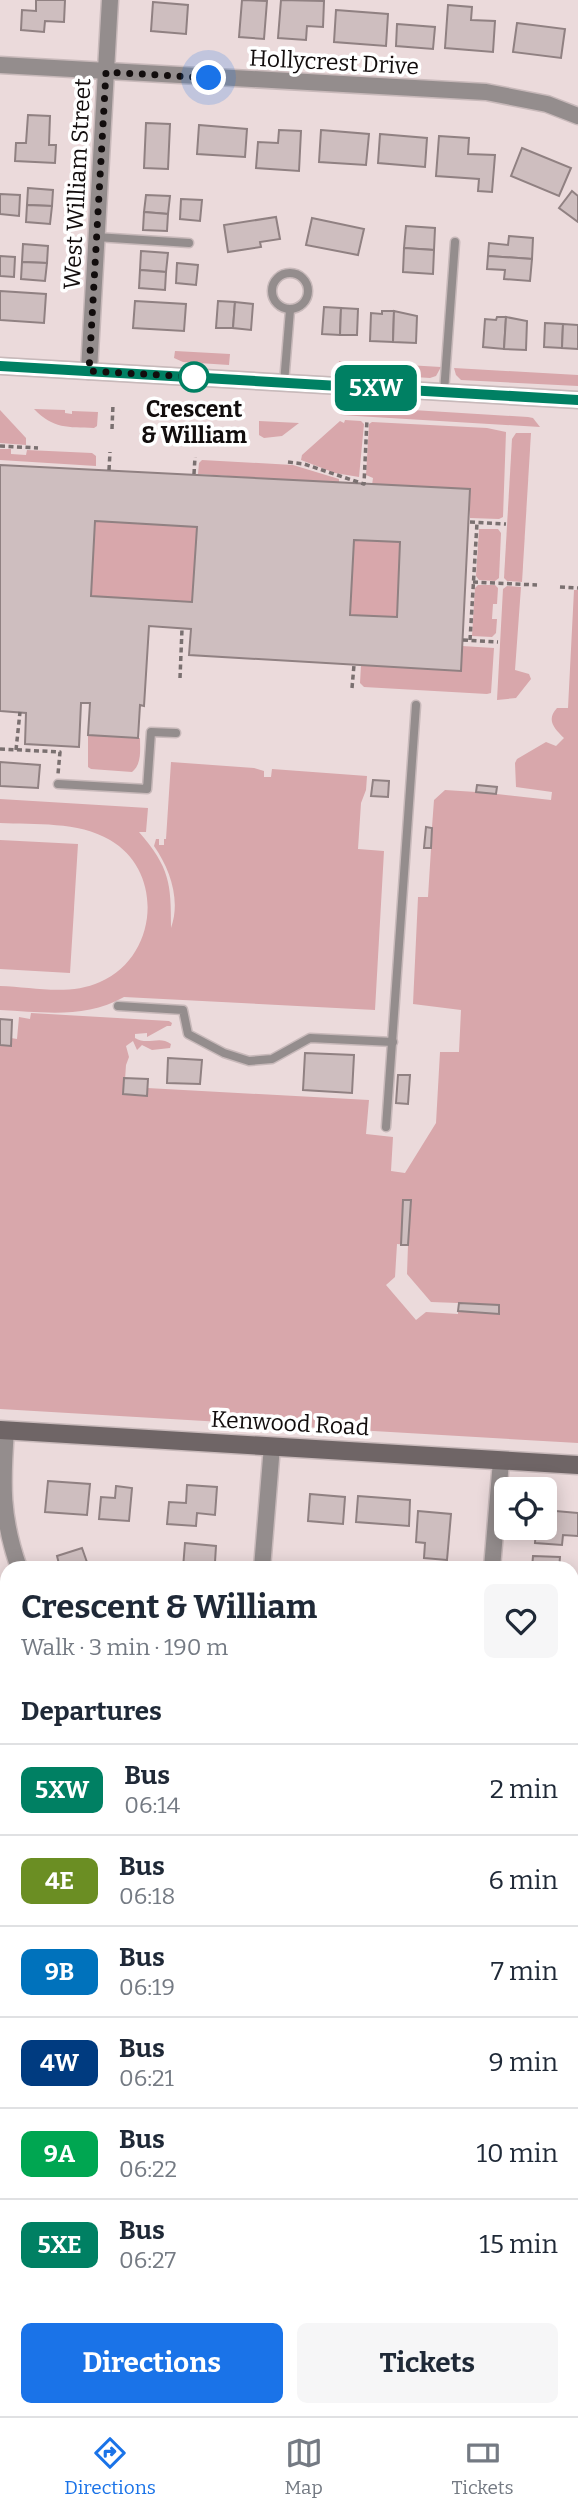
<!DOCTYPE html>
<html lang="en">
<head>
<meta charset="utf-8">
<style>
  :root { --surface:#fff; --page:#f6f6f7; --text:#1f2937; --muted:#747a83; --line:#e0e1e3; --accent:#1a73e8 }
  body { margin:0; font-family:Bitter,serif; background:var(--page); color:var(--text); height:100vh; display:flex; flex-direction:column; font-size:26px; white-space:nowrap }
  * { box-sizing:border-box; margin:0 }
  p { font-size:23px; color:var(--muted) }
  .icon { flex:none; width:38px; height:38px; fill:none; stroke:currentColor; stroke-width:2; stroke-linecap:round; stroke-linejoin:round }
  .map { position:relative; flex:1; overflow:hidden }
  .drawer { position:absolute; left:0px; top:1561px; width:579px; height:856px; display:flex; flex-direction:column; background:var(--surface); border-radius:21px 21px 0 0; box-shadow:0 4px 18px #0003 }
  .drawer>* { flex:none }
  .badge { padding:0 14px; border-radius:10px; font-size:24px; line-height:46px }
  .tools { position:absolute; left:494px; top:1477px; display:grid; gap:14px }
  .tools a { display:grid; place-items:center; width:63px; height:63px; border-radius:10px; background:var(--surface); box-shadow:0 4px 18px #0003; font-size:35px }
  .you { position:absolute; width:35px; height:35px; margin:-18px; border:5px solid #fff; border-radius:50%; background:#1a73e8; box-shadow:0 0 0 10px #1a73e833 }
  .map>.badge { position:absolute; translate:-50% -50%; box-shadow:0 0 0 4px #fff }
  h2 { padding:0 21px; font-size:26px; line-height:63px }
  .round { display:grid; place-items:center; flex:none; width:74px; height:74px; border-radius:10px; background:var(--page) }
  .summary { display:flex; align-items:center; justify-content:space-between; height:119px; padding:0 21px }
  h1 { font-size:33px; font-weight:700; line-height:52px }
  .primary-button { display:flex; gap:14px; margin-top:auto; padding:14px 21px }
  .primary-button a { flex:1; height:80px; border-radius:10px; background:var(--accent); color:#fff; font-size:28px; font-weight:700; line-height:80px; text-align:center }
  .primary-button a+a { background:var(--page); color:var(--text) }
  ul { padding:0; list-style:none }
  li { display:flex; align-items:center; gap:21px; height:91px; padding:0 21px; border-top:2px solid var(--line) }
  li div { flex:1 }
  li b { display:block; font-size:26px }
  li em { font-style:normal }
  li .badge { min-width:77px; font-weight:700; text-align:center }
  .tabs { display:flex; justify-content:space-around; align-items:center; height:98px; border-top:2px solid var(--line); background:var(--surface); font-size:19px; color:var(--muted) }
  .tabs a { display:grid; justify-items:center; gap:4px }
  .tabs .active { color:var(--accent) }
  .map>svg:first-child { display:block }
  .green { fill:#d8a7ab; fill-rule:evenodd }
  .building { fill:#cebebf; stroke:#908182; stroke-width:2; fill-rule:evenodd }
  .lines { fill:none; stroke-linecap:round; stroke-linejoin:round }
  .lane-casing { stroke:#c8b9ba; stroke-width:11 }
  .street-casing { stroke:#c8b9ba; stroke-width:19 }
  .secondary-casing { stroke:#c8b9ba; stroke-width:21 }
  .path { stroke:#7a7070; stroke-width:3.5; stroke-dasharray:5 3.5; stroke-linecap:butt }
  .lane { stroke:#948d8d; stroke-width:8 }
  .street { stroke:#948d8d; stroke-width:16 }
  .secondary { stroke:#6f6566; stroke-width:18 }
  .line-casing { stroke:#fff; stroke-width:16 }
  .line { stroke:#008063; stroke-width:10 }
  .walk { stroke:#120d0d; stroke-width:7; stroke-dasharray:0 12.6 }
  .stop-dot { fill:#fff; stroke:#008063; stroke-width:3.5 }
  .labels { text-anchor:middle; stroke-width:7; stroke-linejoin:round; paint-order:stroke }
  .street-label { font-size:23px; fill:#120d0d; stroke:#fff }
  .stop-label { font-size:23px; font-weight:bold; fill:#120d0d; stroke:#fff }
</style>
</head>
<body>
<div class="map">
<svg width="578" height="2416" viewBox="0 0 578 2416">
  <rect width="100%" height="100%" fill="#ebdadb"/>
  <g class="green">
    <polygon points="175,351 230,354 229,365 183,362 174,358"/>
    <polygon points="339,361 441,367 436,376 430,378 338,372"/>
    <polygon points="454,368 578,375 578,386 461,380 456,375"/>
    <polygon points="364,407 528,417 533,418 540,427 340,415 351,409"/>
    <path d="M 34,409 L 65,410 L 65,413 L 72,414 L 72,411 L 98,412 L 97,426 L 94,428 C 68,427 53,429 34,409 Z"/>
    <polygon points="0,410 26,438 26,445 0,443"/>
    <polygon points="345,420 361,421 364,424 359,477 335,473 301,460 302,455 340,421 344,423"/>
    <polygon points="259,421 299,423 282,436 264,438 259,435"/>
    <polygon points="372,422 487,428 506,432 503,517 499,519 470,518 470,489 372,485 373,478 366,475 369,424"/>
    <polygon points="516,433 531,433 522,582 507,581 504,578 512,439"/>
    <polygon points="0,449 11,449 11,454 26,455 27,450 92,453 96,456 96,466 0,460"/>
    <polygon points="202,460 293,465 339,479 339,483 198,474 199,463"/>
    <polygon points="95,521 197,527 192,602 91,596"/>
    <polygon points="479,529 498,529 501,533 499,578 495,581 479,580 476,576"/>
    <polygon points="354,540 400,542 397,617 350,615"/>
    <polygon points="478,585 495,585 498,588 497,604 493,604 492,619 497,619 496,633 492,637 472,636 475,588"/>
    <polygon points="507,586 521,587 515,670 529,674 531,679 516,698 497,700 503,589"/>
    <path d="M 574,590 L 578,590 L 578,1443 L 0,1409 L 0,1045 L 10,1046 L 11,1038 L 17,1039 L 19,1017 L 30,1019 L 31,1013 L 169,1021 L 172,1023 L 171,1026 L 167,1026 L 147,1037 L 147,1033 L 135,1034 L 135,1038 C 148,1046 159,1035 171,1044 L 170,1048 L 152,1050 L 142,1045 L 137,1050 L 133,1041 L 126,1046 L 129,1057 L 126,1065 L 124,1094 L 146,1096 L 147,1088 L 369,1100 L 366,1134 L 393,1137 L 391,1171 L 405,1173 L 436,1123 L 440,1052 L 459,1052 L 461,1010 L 413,1004 L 418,897 L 428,897 L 431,849 L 424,848 L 426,827 L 432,827 L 434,800 L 445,790 L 476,792 L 477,785 L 497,787 L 497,794 L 551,800 L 552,792 L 516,787 L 515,763 L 517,759 L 546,742 L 556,746 L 564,738 C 554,728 546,720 557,708 L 568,708 ZM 397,1244 L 408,1245 L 407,1274 L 431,1302 L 458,1303 L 458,1314 L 426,1312 L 416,1320 L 386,1285 L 395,1277 Z"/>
    <polygon points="462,646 494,648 491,693 487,694 364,687 360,683 361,665 461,670"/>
    <path d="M 88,735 L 140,738 C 140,750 142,764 132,772 L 91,769 L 88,767 Z"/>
    <path d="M 171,762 L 254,768 L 264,771 L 264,777 L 271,777 L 272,769 L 367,776 L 366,790 L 361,803 L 358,849 L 384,851 L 375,1010 L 124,997 C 85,1019 43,1012 0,1010 L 0,986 C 32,987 70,996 100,982 C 158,957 165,872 110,840 C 78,821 35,825 0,823 L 0,799 L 148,808 L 146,832 L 139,832 C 170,868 171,883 171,928 C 181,900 170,869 154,846 L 156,839 L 159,839 L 159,845 L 164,845 L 164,839 L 166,839 Z"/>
    <polygon points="0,840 78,844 70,973 0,969"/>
  </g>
  <g class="building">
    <polygon points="36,0 65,0 64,22 45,21 44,32 21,30 22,10 36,11"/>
    <polygon points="242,0 267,1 264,39 239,37"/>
    <polygon points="281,0 324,1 323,27 307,26 306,40 278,38"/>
    <polygon points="153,2 188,5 186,34 151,31"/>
    <polygon points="448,5 472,7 471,20 495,21 493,52 445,48"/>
    <polygon points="336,10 388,14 386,46 334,42"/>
    <polygon points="517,23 565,29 561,58 513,52"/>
    <polygon points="397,24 435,27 433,49 396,46"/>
    <polygon points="28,115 50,116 49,145 56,145 55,163 15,161 16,143 26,143"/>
    <polygon points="146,123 170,124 168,169 144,168"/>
    <polygon points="199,125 247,129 245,157 197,154"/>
    <polygon points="279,130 301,131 299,171 256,168 258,142 278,143"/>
    <polygon points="321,130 369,134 366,165 319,162"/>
    <polygon points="380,134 427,138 425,167 378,163"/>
    <polygon points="439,136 469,138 468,154 495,155 492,192 478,191 479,179 436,176"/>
    <polygon points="522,148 571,168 559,196 511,176"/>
    <polygon points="28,188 53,190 52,206 27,205"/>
    <polygon points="572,191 578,196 578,222 559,208"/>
    <polygon points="0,194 20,195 19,216 0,214"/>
    <polygon points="146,195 170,196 168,214 144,212"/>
    <polygon points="181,199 202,200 200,221 180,219"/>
    <polygon points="27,205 52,206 50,224 26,222"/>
    <polygon points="144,212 168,214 167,231 143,230"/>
    <polygon points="276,217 280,239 260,242 261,247 228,252 224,225"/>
    <polygon points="312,218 364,229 358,255 306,245"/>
    <polygon points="406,226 435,228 434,250 404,248"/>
    <polygon points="509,236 533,238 532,259 488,256 489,243 508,245"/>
    <polygon points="23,244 48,246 47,263 22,262"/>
    <polygon points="404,248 434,250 433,274 403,272"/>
    <polygon points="141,251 168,253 166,272 140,270"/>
    <polygon points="0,256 15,257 14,277 0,276"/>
    <polygon points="488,256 532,259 530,281 504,279 505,270 487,269"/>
    <polygon points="22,262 47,263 45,281 21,279"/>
    <polygon points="177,263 198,265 196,285 176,283"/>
    <polygon points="140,270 166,272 165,290 139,288"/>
    <polygon points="0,291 46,294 44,323 0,320"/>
    <polygon points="135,301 186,304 184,331 133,328"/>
    <polygon points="218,301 235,302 233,328 216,328"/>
    <polygon points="235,302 253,304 251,330 233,328"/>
    <polygon points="324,307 341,308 340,335 322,334"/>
    <polygon points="341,308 358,309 357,335 340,335"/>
    <polygon points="382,311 394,311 393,342 370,341 371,313 382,314"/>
    <polygon points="394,311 417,316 416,343 393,342"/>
    <polygon points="497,317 506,317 504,349 483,347 485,319 496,320"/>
    <polygon points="506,317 527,321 526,350 504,349"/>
    <polygon points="545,323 563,324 562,348 544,347"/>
    <polygon points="563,324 578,325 578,349 562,348"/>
    <path d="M 0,465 L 470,489 L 461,671 L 189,655 L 191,629 L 149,626 L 144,706 L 140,705 L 138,738 L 88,735 L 90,703 L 81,703 L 79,747 L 25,744 L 26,713 L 0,711 ZM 95,521 L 197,527 L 192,602 L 91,596 ZM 354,540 L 400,542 L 397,617 L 350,615 Z"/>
    <polygon points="0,762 40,765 38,788 0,786"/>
    <polygon points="373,780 389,781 388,797 371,796"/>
    <polygon points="477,785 497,787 496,794 476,792"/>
    <polygon points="426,827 432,828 431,848 424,848"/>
    <polygon points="0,1019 12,1020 11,1046 0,1045"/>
    <polygon points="305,1053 354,1055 352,1093 303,1090"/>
    <polygon points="168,1058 202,1060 200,1084 167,1083"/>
    <polygon points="398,1075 410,1075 408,1104 396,1103"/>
    <polygon points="124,1078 148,1079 147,1096 123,1094"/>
    <polygon points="403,1200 411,1200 408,1245 401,1245"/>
    <polygon points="459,1303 499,1305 499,1314 458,1311"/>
    <polygon points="48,1481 90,1484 87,1515 45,1512"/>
    <polygon points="187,1485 217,1487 215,1515 197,1513 196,1526 167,1524 169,1502 186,1503"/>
    <polygon points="116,1486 132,1488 129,1521 99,1519 101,1497 115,1498"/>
    <polygon points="310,1494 345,1497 343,1524 308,1521"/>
    <polygon points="358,1496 410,1500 409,1526 356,1522"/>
    <polygon points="544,1510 578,1513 578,1536 563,1535 562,1545 535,1543 536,1528 544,1528"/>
    <polygon points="418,1511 451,1514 447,1560 424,1558 425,1543 416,1542"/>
    <polygon points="185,1543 216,1546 215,1562 206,1562 205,1568 183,1568"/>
    <polygon points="82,1548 89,1568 60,1568 57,1556"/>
    <polygon points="533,1556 560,1557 559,1568 532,1568"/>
    <polygon points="577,1793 578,1825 572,1827 572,1795"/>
    <polygon points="572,2379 578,2380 578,2408 572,2407"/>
    <polygon points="16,2410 45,2410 44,2416 16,2416"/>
    <polygon points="122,2410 148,2410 147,2416 121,2416"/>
    <polygon points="234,2410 256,2410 255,2416 233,2416"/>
  </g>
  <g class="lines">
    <g class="lane-casing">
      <g id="lane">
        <polyline points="96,237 189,243"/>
        <circle cx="290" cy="291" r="18"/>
        <polyline points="284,383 290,310"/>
        <polyline points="444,392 455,242"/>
        <polyline points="58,784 147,789 151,732 176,733"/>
        <polyline points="118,1006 183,1010 188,1034 224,1053 249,1061 272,1059 310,1038 393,1042"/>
        <polyline points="386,1127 416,705"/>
      </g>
    </g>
    <g class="street-casing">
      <g id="street">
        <polyline points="0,65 486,92 547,104 578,116"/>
        <polyline points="0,366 578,400"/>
        <polyline points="89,371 110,0"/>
        <path d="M 6,1430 C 2,1484 1,1517 19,1568"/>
        <polyline points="262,1568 272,1446"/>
        <polyline points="492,1568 501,1461"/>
        <polyline points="572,1925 578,1933"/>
        <polyline points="0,2091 7,2017"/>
        <polyline points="572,2103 578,2103"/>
        <polyline points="0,2285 7,2286"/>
        <polyline points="572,2333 578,2334"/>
        <polyline points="191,2416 192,2410"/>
      </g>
    </g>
    <g class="secondary-casing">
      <polyline id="secondary" points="0,1430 578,1465"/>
    </g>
    <g class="path">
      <polyline points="112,429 113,404"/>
      <polyline points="0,446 38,448"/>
      <polyline points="288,462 304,464 364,484 367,419"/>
      <polyline points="109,470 110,452"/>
      <polyline points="194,474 195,457"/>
      <polyline points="470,522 506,524"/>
      <polyline points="473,582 537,585"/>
      <polyline points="560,587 578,588"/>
      <polyline points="463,640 498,642"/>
      <polyline points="470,640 477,523"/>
      <polyline points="180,678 182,629"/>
      <polyline points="352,688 354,665"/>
      <polyline points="0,749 60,752 58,774"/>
      <polyline points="16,750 20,712"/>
    </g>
    <use href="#lane" class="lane"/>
    <use href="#street" class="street"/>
    <use href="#secondary" class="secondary"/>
  </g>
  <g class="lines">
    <g class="line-casing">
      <polyline id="line" points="0,366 578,400"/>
    </g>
    <use href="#line" class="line"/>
    <polyline class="walk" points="194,377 89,371 106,72 209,78"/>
  </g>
  <circle class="stop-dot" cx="194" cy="377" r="14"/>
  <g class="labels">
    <g class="street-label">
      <text transform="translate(334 62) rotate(3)" y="8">Hollycrest Drive</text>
      <text transform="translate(77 184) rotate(-87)" y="8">West William Street</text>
      <text transform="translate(290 1423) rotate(3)" y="8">Kenwood Road</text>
    </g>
    <g class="stop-label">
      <text x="194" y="417">Crescent<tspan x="194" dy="26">&amp; William</tspan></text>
    </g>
  </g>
</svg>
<div class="tools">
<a><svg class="icon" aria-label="locate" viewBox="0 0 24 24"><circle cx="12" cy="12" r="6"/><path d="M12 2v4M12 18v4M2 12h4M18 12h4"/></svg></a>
</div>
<div class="you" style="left:209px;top:78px"></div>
<b class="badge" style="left:376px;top:388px;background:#008063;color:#fff">5XW</b>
<section class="drawer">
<div class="summary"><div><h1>Crescent &amp; William</h1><p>Walk · 3 min · 190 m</p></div><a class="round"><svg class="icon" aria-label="heart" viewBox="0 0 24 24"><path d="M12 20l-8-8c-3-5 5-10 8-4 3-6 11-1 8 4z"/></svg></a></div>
<h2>Departures</h2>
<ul>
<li><span class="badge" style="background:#008063;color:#fff">5XW</span><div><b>Bus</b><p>06:14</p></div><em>2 min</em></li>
<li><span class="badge" style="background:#6b8e23;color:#fff">4E</span><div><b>Bus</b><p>06:18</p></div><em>6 min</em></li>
<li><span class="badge" style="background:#0072bc;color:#fff">9B</span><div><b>Bus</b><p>06:19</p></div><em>7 min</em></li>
<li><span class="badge" style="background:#003b80;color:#fff">4W</span><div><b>Bus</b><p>06:21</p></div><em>9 min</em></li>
<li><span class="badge" style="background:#00a651;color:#fff">9A</span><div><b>Bus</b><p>06:22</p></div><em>10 min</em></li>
<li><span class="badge" style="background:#008063;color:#fff">5XE</span><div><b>Bus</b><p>06:27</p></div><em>15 min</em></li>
</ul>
<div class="primary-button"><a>Directions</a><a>Tickets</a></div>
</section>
</div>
<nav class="tabs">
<a class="active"><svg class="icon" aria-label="directions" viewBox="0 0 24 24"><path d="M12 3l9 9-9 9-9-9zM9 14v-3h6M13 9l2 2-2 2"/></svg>Directions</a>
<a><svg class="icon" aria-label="map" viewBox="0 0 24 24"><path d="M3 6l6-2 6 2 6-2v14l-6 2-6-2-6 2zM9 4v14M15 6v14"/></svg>Map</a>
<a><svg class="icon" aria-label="tickets" viewBox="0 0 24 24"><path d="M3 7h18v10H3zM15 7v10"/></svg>Tickets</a>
</nav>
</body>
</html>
